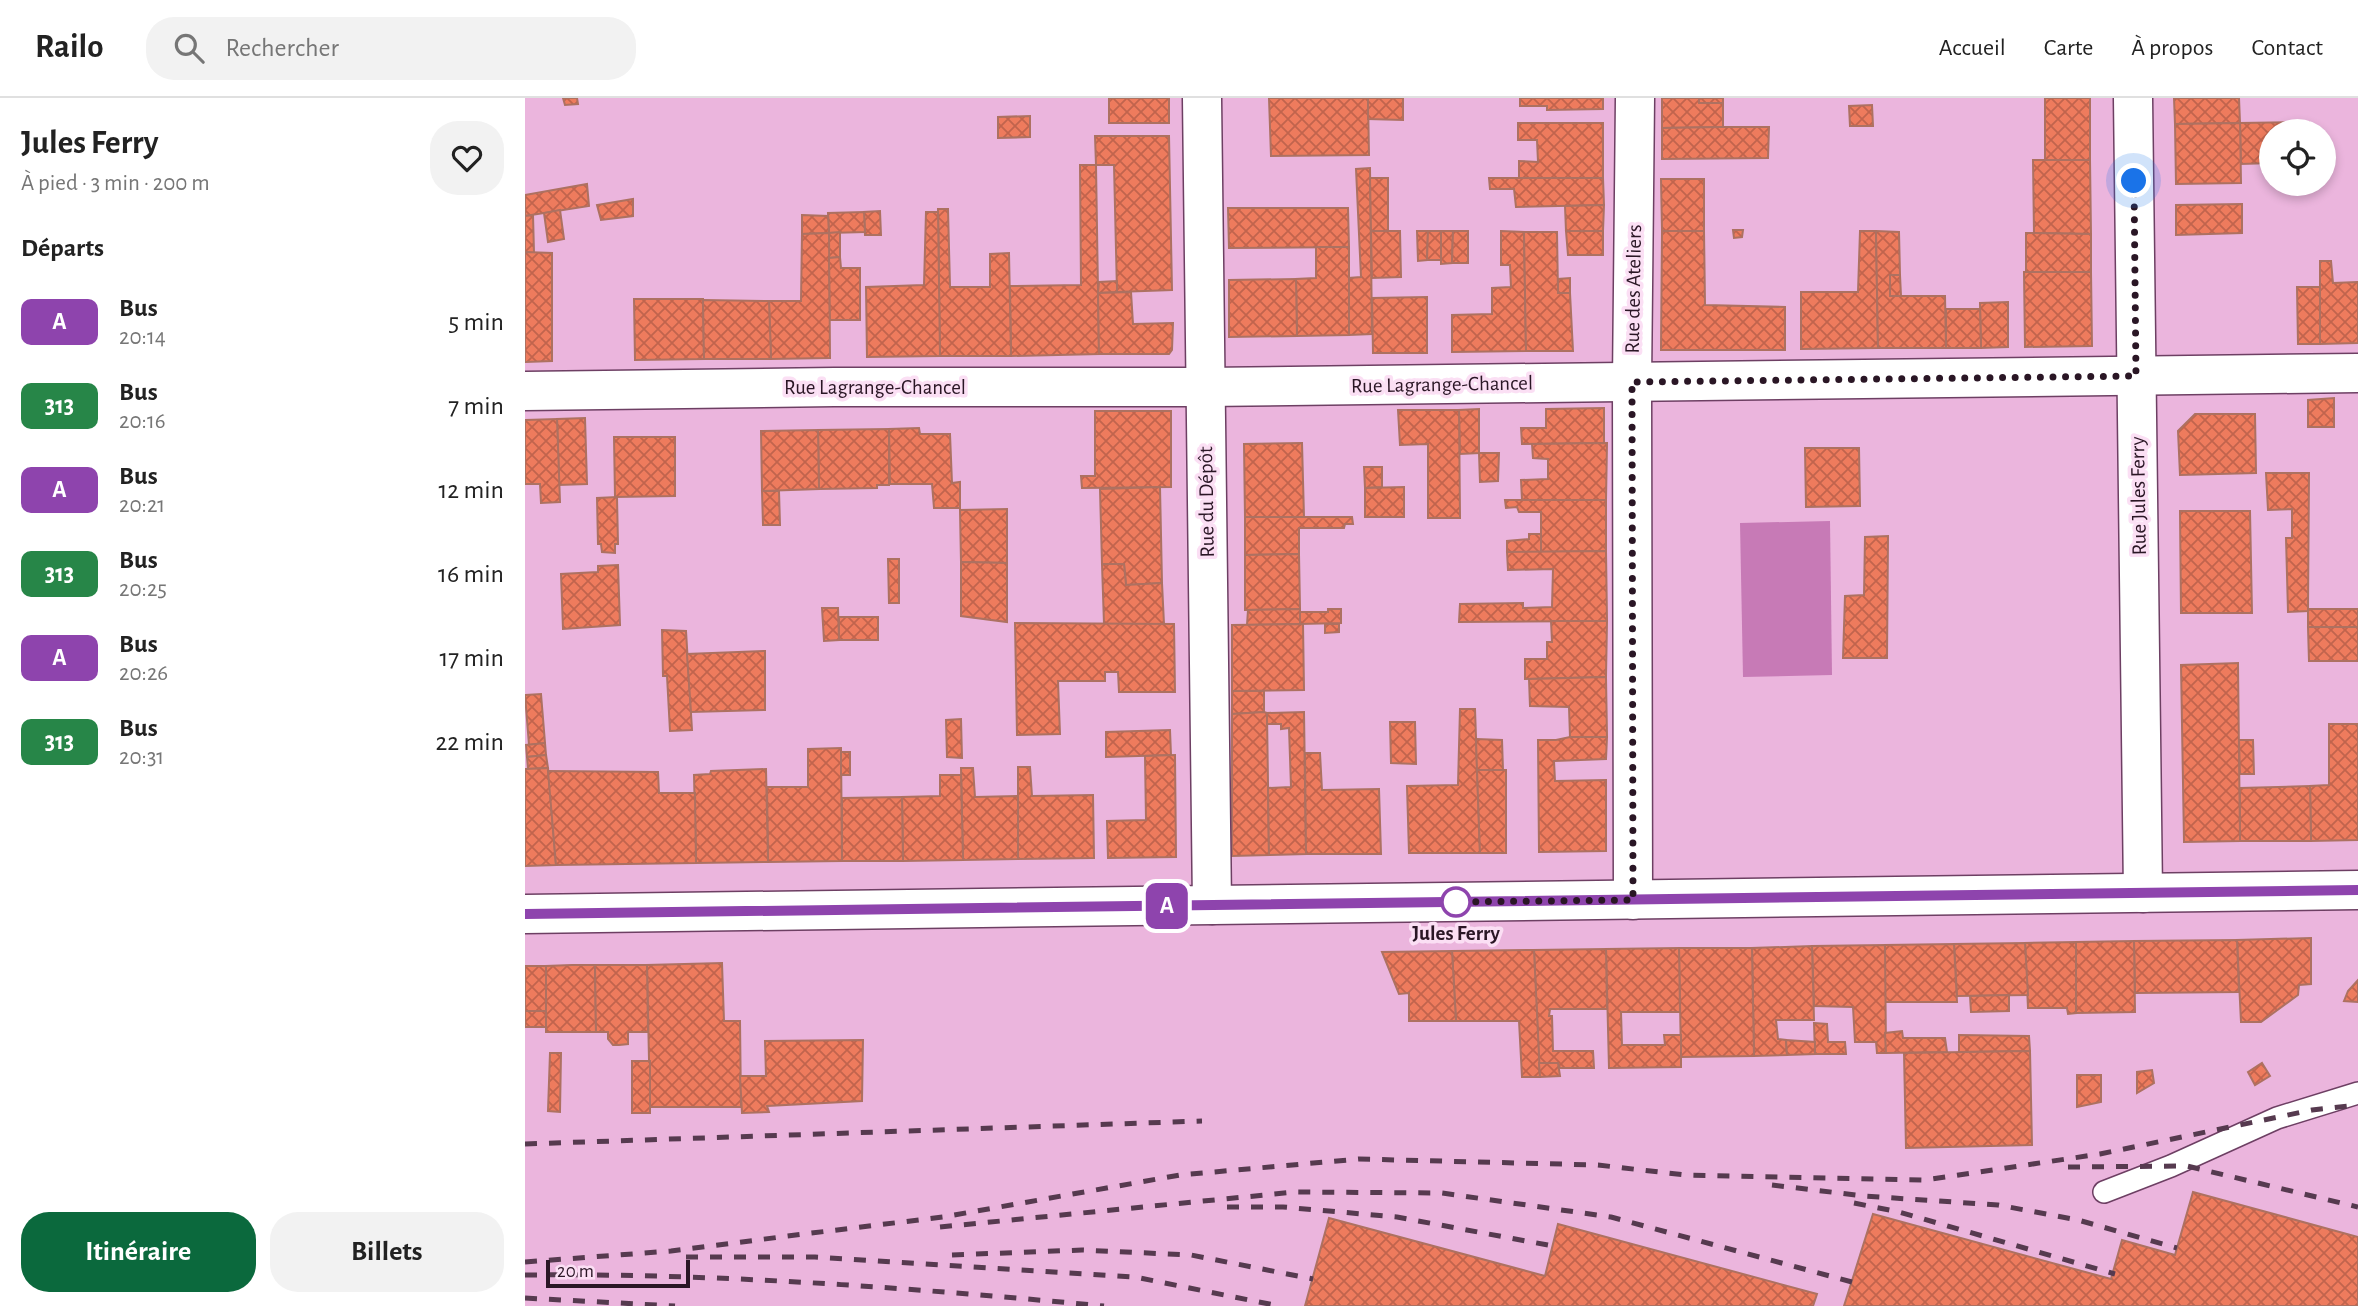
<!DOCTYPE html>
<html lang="fr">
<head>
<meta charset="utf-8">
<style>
  :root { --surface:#fff; --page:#f2f2f2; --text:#222; --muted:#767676; --line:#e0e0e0; --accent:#0b693d }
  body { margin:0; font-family:"Alegreya Sans",sans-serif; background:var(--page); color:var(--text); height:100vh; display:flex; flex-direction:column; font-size:26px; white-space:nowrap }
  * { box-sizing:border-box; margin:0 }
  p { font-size:23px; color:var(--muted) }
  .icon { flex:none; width:38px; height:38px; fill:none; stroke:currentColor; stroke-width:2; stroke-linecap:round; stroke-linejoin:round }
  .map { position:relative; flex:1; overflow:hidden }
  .side { display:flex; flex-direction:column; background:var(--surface); width:525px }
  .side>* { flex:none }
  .badge { padding:0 14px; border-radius:10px; font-size:24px; line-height:46px }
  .fabs { position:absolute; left:1734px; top:21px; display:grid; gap:14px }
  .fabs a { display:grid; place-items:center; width:77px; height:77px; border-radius:50%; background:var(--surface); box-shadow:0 4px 10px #0003; font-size:35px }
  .scale { position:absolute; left:21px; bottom:18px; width:144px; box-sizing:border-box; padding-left:7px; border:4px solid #2a1625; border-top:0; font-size:19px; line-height:24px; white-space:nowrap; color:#2a1625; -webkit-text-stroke:5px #fbdff4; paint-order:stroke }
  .you { position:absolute; width:35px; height:35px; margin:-18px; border:5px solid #fff; border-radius:50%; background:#1a73e8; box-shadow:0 0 0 10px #1a73e833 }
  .map>.badge { position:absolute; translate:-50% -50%; box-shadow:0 0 0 4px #fff }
  h2 { padding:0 21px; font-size:26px; line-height:63px }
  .round { display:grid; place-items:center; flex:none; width:74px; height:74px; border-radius:28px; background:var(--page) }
  .summary { display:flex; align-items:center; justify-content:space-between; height:119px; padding:0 21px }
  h1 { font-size:33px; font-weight:700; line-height:52px }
  .button { display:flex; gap:14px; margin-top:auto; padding:14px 21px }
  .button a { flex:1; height:80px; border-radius:28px; background:var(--accent); color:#fff; font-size:28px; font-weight:700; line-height:80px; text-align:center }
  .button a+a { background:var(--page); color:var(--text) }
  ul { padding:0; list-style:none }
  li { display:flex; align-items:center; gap:21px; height:84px; padding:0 21px }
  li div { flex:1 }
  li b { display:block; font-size:26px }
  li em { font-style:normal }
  li .badge { min-width:77px; font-weight:700; text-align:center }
  header { display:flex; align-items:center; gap:42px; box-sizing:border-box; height:98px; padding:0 35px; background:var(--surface); border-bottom:2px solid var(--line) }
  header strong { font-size:33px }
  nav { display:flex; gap:38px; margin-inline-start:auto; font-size:24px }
  .search { width:490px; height:63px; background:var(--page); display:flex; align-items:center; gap:18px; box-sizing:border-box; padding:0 24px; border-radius:28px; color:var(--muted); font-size:26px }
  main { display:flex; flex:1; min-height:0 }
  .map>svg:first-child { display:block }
  .grass { fill:#c77ab6 }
  .building { fill:url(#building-cross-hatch); stroke:#ad7161; stroke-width:2 }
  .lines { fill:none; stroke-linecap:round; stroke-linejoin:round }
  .service-casing { stroke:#6d3f63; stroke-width:24 }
  .minor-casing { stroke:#6d3f63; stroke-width:41 }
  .secondary-casing { stroke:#6d3f63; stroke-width:41 }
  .service { stroke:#fff; stroke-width:21 }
  .minor { stroke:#fff; stroke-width:38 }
  .secondary { stroke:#fff; stroke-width:38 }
  .rail { stroke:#563a4f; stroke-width:5; stroke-dasharray:12 12; stroke-linecap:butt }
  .line-casing { stroke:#fff; stroke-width:16 }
  .line { stroke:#8e44ad; stroke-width:10 }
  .walk { stroke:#2a1625; stroke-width:7; stroke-dasharray:0 12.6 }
  .stop-dot { fill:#fff; stroke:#8e44ad; stroke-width:3.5 }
  .labels { text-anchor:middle; stroke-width:7; stroke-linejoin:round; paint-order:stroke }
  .street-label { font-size:21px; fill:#2a1625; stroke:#fbdff4 }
  .stop-label { font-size:21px; font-weight:bold; fill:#2a1625; stroke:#fbdff4 }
</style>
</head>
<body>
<header>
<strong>Railo</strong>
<div class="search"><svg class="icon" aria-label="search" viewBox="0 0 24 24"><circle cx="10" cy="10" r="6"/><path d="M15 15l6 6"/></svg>Rechercher</div>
<nav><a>Accueil</a><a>Carte</a><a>À propos</a><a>Contact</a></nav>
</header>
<main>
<section class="side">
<div class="summary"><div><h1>Jules Ferry</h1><p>À pied · 3 min · 200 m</p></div><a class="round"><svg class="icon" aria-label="heart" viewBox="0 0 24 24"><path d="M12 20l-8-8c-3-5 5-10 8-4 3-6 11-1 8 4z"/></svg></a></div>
<h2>Départs</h2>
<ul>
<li><span class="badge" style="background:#8e44ad;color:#fff">A</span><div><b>Bus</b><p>20:14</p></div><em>5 min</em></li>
<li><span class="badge" style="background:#278648;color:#fff">313</span><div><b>Bus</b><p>20:16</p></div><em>7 min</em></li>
<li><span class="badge" style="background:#8e44ad;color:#fff">A</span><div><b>Bus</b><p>20:21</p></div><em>12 min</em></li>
<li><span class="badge" style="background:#278648;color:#fff">313</span><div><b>Bus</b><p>20:25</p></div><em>16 min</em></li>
<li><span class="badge" style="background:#8e44ad;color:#fff">A</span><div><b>Bus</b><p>20:26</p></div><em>17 min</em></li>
<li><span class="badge" style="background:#278648;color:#fff">313</span><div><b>Bus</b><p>20:31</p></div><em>22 min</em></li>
</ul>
<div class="button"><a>Itinéraire</a><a>Billets</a></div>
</section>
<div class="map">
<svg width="1833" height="1208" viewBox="0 0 1833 1208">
  <defs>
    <pattern id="building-cross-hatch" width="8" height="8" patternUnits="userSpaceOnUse" patternTransform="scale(1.75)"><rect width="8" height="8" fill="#ee7b5d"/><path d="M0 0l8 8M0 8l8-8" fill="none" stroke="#c1644d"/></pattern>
  </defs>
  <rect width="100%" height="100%" fill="#ebb5dd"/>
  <polygon class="grass" points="1305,423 1307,577 1218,579 1215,425"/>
  <g class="building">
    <polygon points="38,0 52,0 53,6 40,7"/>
    <rect x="584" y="0" width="60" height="25"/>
    <polygon points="744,0 843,0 844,57 746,58"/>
    <polygon points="843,0 878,0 878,22 843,21"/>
    <polygon points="995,0 1078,0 1078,11 1022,12 1022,8 995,8"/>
    <polygon points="1137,0 1174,0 1174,5 1198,5 1198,29 1137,30"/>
    <rect x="1174" y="0" width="24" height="5"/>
    <rect x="1520" y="0" width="45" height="62"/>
    <polygon points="1649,0 1714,0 1715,25 1650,26"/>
    <polygon points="1347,7 1348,28 1325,28 1324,8"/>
    <polygon points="505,18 505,39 473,40 473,19"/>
    <polygon points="1784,24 1784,33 1746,33 1746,65 1716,66 1715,25"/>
    <polygon points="993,25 1078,25 1078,80 994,80 994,63 1013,64 1012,42 993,42"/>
    <polygon points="1715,25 1716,85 1651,86 1650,26"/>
    <polygon points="1198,29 1244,29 1243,60 1137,61 1137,30"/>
    <polygon points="570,38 644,38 647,192 592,194 589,67 571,67"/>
    <polygon points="1508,62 1565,62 1566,136 1509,135"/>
    <polygon points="555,67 571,67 574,256 486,258 485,188 556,187"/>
    <polygon points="845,70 847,236 824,237 824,180 836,179 831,71"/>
    <polygon points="845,80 863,80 863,133 846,133"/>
    <polygon points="964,80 1078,80 1079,107 991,109 989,91 965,91"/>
    <polygon points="1136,81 1179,81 1179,133 1137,133"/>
    <polygon points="62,86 64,108 0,118 0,97"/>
    <polygon points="108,101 108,118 76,122 72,107"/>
    <polygon points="1717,106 1717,135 1651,137 1651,107"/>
    <polygon points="1079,107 1078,133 1041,133 1040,108"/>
    <polygon points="703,110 823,110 824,149 704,150"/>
    <polygon points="413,111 423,111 425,189 465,189 465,156 484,155 486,258 415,258"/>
    <polygon points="35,112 39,141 23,144 19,115"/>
    <polygon points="355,113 356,137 340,137 339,114"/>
    <polygon points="339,114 340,134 304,135 303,115"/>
    <polygon points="401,114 413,114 415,258 342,259 341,189 399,187"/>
    <polygon points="8,117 9,155 0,154 0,118"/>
    <polygon points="277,117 303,118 304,135 277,136"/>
    <polygon points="1208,132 1218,132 1217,139 1209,140"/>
    <polygon points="846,133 875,133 876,179 847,180"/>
    <polygon points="892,133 903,133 902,162 893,163"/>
    <polygon points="903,133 916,133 916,162 902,162"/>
    <polygon points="916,133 928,133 927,165 916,166"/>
    <polygon points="928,133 943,133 943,165 927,165"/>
    <polygon points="976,133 999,134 1001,253 927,254 927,217 967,216 967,190 986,189 985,167 976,167"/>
    <polygon points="1041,133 1078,133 1078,157 1043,157"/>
    <polygon points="1137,133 1179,133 1180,207 1260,209 1260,252 1136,252"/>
    <polygon points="1335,133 1351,133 1353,250 1276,251 1276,194 1333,194"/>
    <polygon points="1351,133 1374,134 1375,177 1365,177 1365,198 1420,198 1421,250 1353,250"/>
    <polygon points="315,134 315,159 304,160 304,135"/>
    <polygon points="999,134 1032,134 1033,195 1045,195 1048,253 1001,253"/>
    <polygon points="304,135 305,260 246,261 244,203 276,203 277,136"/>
    <polygon points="1501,135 1566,136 1566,174 1501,175"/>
    <polygon points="791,149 824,149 824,237 772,238 771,181 791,180"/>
    <polygon points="0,154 27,155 27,263 0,264"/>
    <polygon points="315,159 316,170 335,170 335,222 305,222 304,160"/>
    <polygon points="1795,163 1806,163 1808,185 1833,184 1833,245 1795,246"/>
    <polygon points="1499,174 1566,174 1567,248 1500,249"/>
    <polygon points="1365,177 1375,177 1376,198 1365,198"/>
    <polygon points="1045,180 1045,195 1033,195 1033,181"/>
    <polygon points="771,181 772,238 704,239 704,182"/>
    <polygon points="592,183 592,194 573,195 574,184"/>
    <polygon points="1772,189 1795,189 1795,246 1773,246"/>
    <polygon points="606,194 608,226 648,225 647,252 644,256 574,256 573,195"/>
    <polygon points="902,199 902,255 848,255 847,200"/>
    <polygon points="109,201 178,201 179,261 110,262"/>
    <polygon points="178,202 244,203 246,261 179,261"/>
    <polygon points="1483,204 1483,249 1456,250 1455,205"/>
    <polygon points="1421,211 1455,211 1456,250 1421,250"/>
    <polygon points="1809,300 1809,329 1783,329 1783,302"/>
    <polygon points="1079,310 1079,345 997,346 996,330 1021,330 1021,311"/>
    <polygon points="954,311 954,355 935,356 934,312"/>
    <polygon points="873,312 934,312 935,420 903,420 903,346 875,347"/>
    <polygon points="570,313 646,313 646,389 557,390 556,378 570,378"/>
    <polygon points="1670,316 1730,316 1731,375 1655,377 1653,333"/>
    <polygon points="60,320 62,386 34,387 32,321"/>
    <polygon points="32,321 35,404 16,405 15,386 0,386 0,322"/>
    <polygon points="394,330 395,336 425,336 427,385 435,384 435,410 409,410 407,386 365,386 364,331"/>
    <polygon points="364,331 364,387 352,387 352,390 294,391 293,332"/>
    <polygon points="293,332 294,391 237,393 236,333"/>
    <polygon points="89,339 150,339 150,398 90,399"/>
    <polygon points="777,345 779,419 720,419 719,346"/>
    <polygon points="1082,345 1081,402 997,402 996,382 1023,381 1023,361 1008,360 1007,346"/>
    <polygon points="1280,350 1334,350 1335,408 1281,409"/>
    <polygon points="954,355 974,355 973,383 955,384"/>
    <polygon points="839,369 857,369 857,389 840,390"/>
    <polygon points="1741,375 1784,375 1783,513 1763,514 1761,440 1767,440 1767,411 1743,412"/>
    <polygon points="635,389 637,485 601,487 599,466 577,466 575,391"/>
    <polygon points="879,389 879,419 840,419 840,390"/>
    <polygon points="237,393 254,393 255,427 238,427"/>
    <polygon points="92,399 93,446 90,446 90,455 77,454 76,446 73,446 72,400"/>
    <polygon points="980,402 1081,402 1081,453 1016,454 1016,414 994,414 992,409 981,410"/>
    <polygon points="482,411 482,465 436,464 435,412"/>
    <polygon points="1655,413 1725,413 1727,515 1656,515"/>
    <polygon points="720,419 827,419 828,426 820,426 819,430 774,430 774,456 720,457"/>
    <polygon points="1004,436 1016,436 1016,454 982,454 982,443 1004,441"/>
    <polygon points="1363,438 1362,560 1318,560 1320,498 1339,497 1340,439"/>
    <polygon points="1081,453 1082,523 934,524 935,506 998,505 998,510 1027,509 1028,471 983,472 982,454"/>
    <polygon points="774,456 775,511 720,512 720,457"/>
    <polygon points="363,461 374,461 374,505 364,505"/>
    <polygon points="436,464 482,465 482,524 436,518"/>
    <polygon points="577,466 599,466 601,487 637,485 639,526 579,526"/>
    <polygon points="93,467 95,527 38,531 36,476 73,474 73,468"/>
    <polygon points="297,510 313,510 314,542 299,543"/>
    <polygon points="775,511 775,526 722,527 723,512"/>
    <polygon points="803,511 816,511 816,525 775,526 775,514 803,514"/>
    <rect x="1783" y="511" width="50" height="18"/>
    <rect x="314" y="519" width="39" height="23"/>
    <polygon points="1026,523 1082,523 1081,579 1000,581 1000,561 1022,561 1022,544 1027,544"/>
    <polygon points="490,525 649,526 650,594 594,594 593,574 580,574 580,583 533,583 535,636 492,637"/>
    <polygon points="778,526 779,592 707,593 707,527"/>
    <polygon points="800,526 814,526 814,534 800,535"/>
    <polygon points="1783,529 1833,529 1833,563 1784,563"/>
    <polygon points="137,532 161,533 167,632 145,633 142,578 138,578"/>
    <polygon points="240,553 240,612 166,614 162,556"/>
    <polygon points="1713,565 1715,743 1659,744 1656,567"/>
    <polygon points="1081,579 1082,639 1045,639 1044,609 1005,608 1004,581"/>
    <polygon points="707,593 739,593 739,614 707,616"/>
    <polygon points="16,596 20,645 4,647 0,597"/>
    <polygon points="935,611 950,611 955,755 884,755 882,688 933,687"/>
    <polygon points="739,614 742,615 744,757 707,758 707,616"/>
    <polygon points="779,614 781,756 744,757 743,690 766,689 764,630 756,631 756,626 742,626 742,615"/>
    <polygon points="436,621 437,660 422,659 421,622"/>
    <polygon points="865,624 890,624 891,666 866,665"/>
    <polygon points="1804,626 1833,626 1833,742 1786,743 1785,688 1804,687"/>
    <polygon points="645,632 646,657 581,659 581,634"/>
    <polygon points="1045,639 1082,639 1081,661 1029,663 1030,683 1081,682 1081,753 1014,754 1013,642 1031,642"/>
    <polygon points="951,641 977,642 978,672 952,672"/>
    <polygon points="1714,642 1728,642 1729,676 1715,676"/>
    <polygon points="20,645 21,657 2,659 1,647"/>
    <polygon points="316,650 317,763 243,764 242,689 283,689 283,651"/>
    <rect x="316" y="654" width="9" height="23"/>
    <polygon points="780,655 795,655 797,692 854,691 856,756 781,756"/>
    <polygon points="21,657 23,670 3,671 2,659"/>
    <polygon points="650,657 651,759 583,760 582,723 621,722 620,658"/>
    <polygon points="493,669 505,669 507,698 568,697 569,760 493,761"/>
    <polygon points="23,670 31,767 0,768 0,671"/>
    <polygon points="436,670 448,670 450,699 493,698 493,761 438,762"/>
    <polygon points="241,671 243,764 171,765 169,677 185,676 186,673"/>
    <polygon points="952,672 981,672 981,755 955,755"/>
    <polygon points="23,673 133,674 134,695 170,695 171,765 31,767"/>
    <polygon points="415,677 436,677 438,762 378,763 377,699 415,698"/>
    <polygon points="1785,688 1786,743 1715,743 1715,690"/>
    <polygon points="377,699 378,763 317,763 317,700"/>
    <polygon points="1786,840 1786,886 1774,887 1773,897 1736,924 1716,924 1712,842"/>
    <polygon points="1712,842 1714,894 1610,895 1609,843"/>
    <polygon points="1609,843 1610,914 1551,915 1551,844"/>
    <polygon points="1551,844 1551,915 1543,916 1542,910 1503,910 1500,845"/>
    <polygon points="1500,845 1503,897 1432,898 1429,846"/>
    <polygon points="1429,846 1432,904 1360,904 1360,847"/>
    <polygon points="1360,847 1361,955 1352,955 1351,944 1330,944 1328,909 1289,908 1287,848"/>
    <polygon points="1287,848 1289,922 1251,922 1253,941 1261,942 1262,957 1229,958 1227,850"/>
    <polygon points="1154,850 1227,850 1229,958 1156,959"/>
    <polygon points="1154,850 1155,914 1096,914 1097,947 1140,947 1139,937 1156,937 1156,969 1084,970 1081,851"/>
    <polygon points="1081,851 1082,911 1025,911 1024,918 1027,918 1028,953 1068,953 1069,970 1035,970 1033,965 1014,965 1009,852"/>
    <polygon points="1009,852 1015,979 997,979 994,923 931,923 927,853"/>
    <polygon points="927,853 931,923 884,923 884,895 874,896 857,854"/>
    <polygon points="197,865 199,923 215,923 216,1009 125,1009 122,867"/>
    <polygon points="47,867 70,867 71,934 21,934 21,868"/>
    <polygon points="70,867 122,867 123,934 103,934 103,946 94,947 88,947 83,941 83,934 71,934"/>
    <rect x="0" y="868" width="21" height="45"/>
    <polygon points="1833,882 1833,904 1819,903 1823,893"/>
    <polygon points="1484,897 1484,913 1446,914 1445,898"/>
    <rect x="0" y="913" width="21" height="16"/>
    <polygon points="1289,925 1302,926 1303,944 1320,944 1321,956 1290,956"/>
    <polygon points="1377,933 1378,940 1420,940 1422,954 1361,955 1360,935"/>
    <polygon points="1434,937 1504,938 1505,953 1434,954"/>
    <polygon points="338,942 337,1003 242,1008 244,1014 217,1015 215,978 241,978 240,943"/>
    <polygon points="1261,942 1290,944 1290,956 1262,957"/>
    <polygon points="1505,953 1507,1047 1381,1050 1379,955"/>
    <polygon points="25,955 36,955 35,1014 23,1013"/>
    <rect x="107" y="963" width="18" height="52"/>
    <polygon points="1014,965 1033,965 1035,978 1015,979"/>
    <polygon points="1737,965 1745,978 1730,987 1723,974"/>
    <polygon points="1627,972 1629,985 1612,995 1612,974"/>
    <polygon points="1552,977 1576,977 1576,1004 1552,1009"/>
    <polygon points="1668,1094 1833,1139 1833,1208 1319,1208 1348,1116 1586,1181 1597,1142 1650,1157"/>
    <polygon points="804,1120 1020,1178 1033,1126 1292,1196 1288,1208 780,1208"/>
  </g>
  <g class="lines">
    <g class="service-casing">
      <polyline id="service" points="1579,1094 1646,1068 1752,1020 1833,995"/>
    </g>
    <g class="minor-casing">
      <g id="minor">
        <polyline points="677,0 687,807"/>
        <polyline points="1608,0 1618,795"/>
        <polyline points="0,293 309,289 680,289 1833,275"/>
        <polyline points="1108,802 1107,284 1110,0"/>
      </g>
    </g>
    <g class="secondary-casing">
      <polyline id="secondary" points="0,816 1833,792"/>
    </g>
    <use href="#service" class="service"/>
    <use href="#minor" class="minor"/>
    <use href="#secondary" class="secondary"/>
    <g class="rail">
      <polyline points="0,1046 677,1023"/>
      <polyline points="1543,1069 1662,1068 1833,1109"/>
      <polyline points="1247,1087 1339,1098 1473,1107 1553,1122 1652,1150"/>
      <polyline points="1329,1105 1374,1114 1590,1176"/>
      <polyline points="702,1109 758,1109 872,1119 1028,1148"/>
      <polyline points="415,1129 770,1094 917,1095 1086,1119 1327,1184"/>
      <polyline points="427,1157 557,1152 666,1157 788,1181"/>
      <polyline points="161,1159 290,1159 610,1179 754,1208"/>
      <polyline points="0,1164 146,1153 279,1136 418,1119 655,1077 834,1061 1073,1067 1160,1077 1400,1082 1575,1056 1787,1012 1833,1007"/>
      <path d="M 0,1177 C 193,1175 387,1190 579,1208"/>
      <polyline points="0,1200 150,1208"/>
    </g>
  </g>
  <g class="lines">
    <g class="line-casing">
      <polyline id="line" points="0,816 1833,792"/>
    </g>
    <use href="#line" class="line"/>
    <polyline class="walk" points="931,804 922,804 1108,802 1107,284 1611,278 1609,83"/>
  </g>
  <circle class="stop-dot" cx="931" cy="804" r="14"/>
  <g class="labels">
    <g class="street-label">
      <text transform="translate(1108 191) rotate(-89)" y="7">Rue des Ateliers</text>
      <text transform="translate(917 286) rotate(-1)" y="7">Rue Lagrange-Chancel</text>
      <text x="350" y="296">Rue Lagrange-Chancel</text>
      <text transform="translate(1613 398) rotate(-91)" y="7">Rue Jules Ferry</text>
      <text transform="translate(681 404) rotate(-91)" y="7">Rue du Dépôt</text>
    </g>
    <g class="stop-label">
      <text x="931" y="842">Jules Ferry</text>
    </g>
  </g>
</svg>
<div class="fabs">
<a><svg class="icon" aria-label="locate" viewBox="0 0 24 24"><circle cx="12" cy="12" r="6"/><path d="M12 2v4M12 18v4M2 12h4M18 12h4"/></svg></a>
</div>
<div class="scale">20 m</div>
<div class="you" style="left:1609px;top:83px"></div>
<b class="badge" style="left:642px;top:808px;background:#8e44ad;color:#fff">A</b>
</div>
</main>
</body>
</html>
